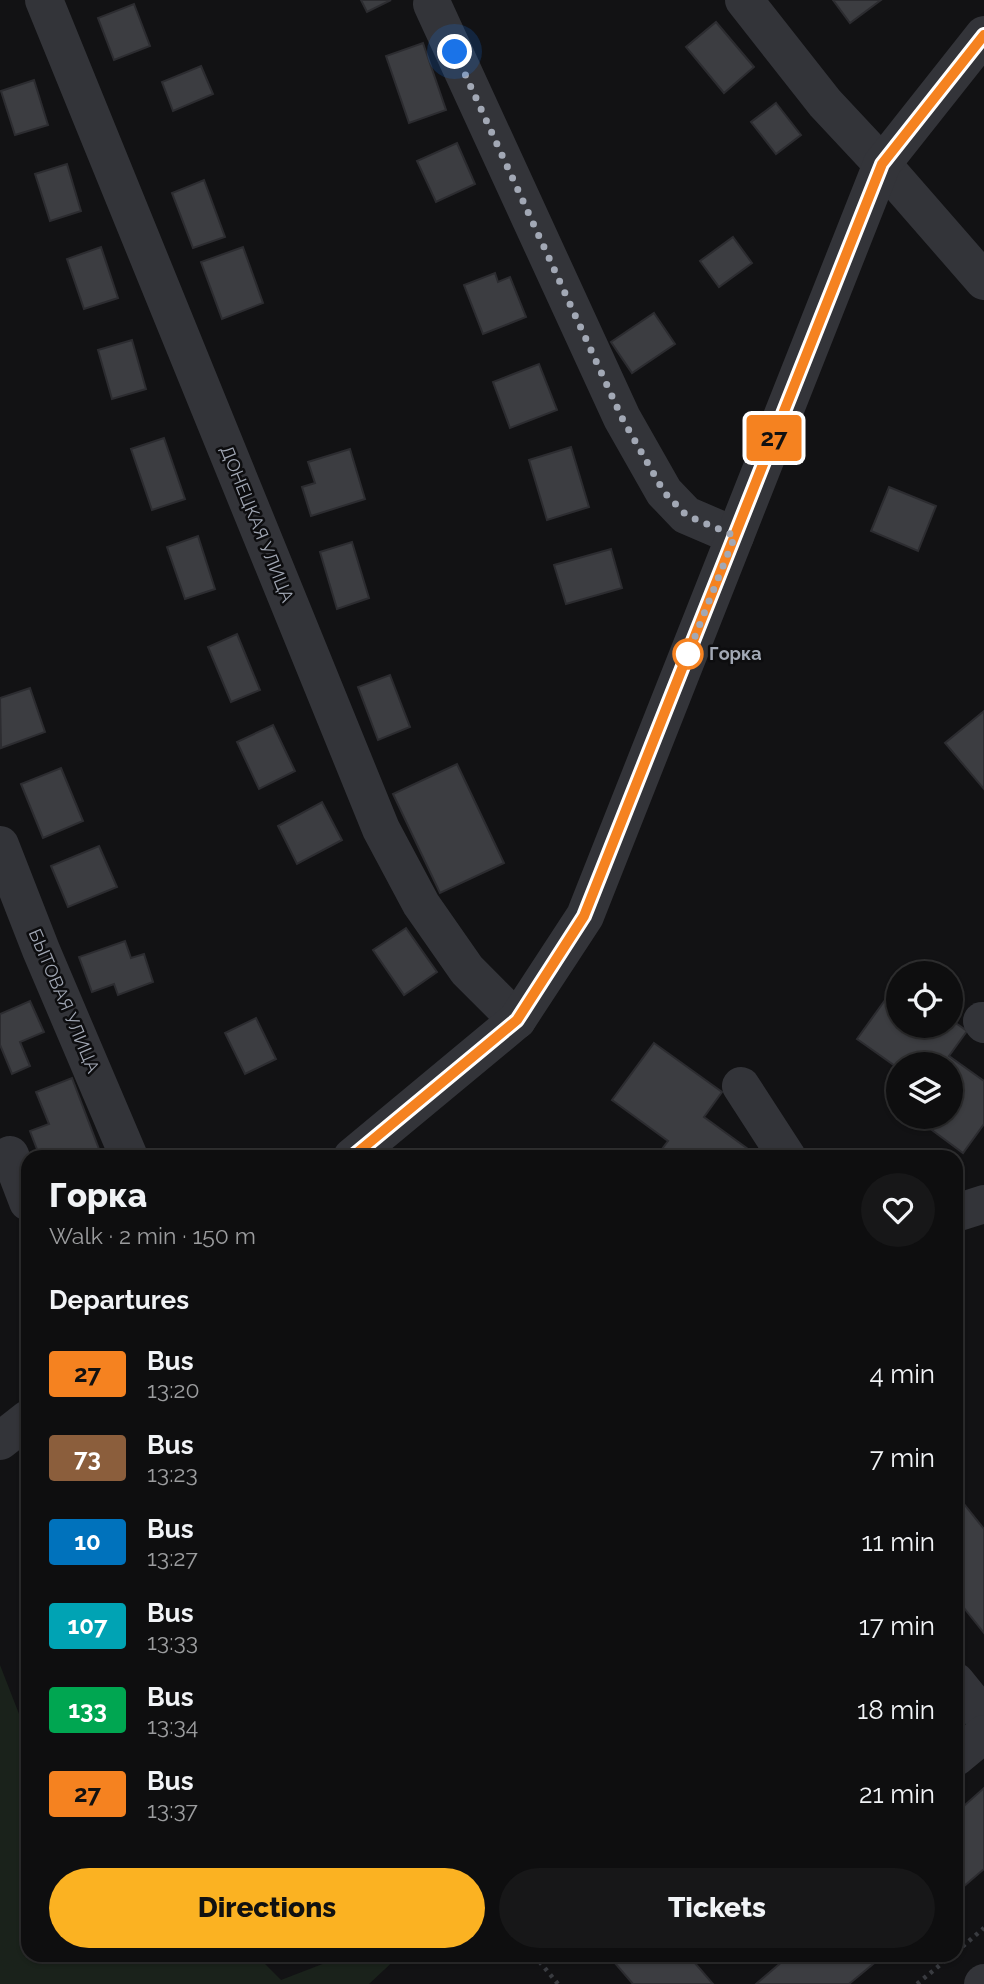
<!DOCTYPE html>
<html lang="en">
<head>
<meta charset="utf-8">
<style>
  :root { --surface:#0e0e0f; --page:#171718; --text:#f1f3f6; --muted:#9b9c9e; --line:#2e2e2f; --accent:#fbb222 }
  body { margin:0; font-family:Raleway,sans-serif; background:var(--page); color:var(--text); height:100vh; display:flex; flex-direction:column; font-size:26px; white-space:nowrap }
  * { box-sizing:border-box; margin:0 }
  p { font-size:23px; color:var(--muted) }
  .icon { flex:none; width:38px; height:38px; fill:none; stroke:currentColor; stroke-width:2; stroke-linecap:round; stroke-linejoin:round }
  .map { position:relative; flex:1; overflow:hidden }
  .sheet { position:absolute; left:21px; top:1150px; width:942px; height:812px; display:flex; flex-direction:column; background:var(--surface); border-radius:21px; box-shadow:0 2px 5px #0004,0 0 0 2px var(--line) }
  .sheet>* { flex:none }
  .badge { padding:0 14px; border-radius:5px; font-size:24px; line-height:46px }
  .buttons { position:absolute; left:886px; top:961px; display:grid; gap:14px }
  .buttons a { display:grid; place-items:center; width:77px; height:77px; border-radius:50%; background:var(--surface); box-shadow:0 2px 5px #0004,0 0 0 2px var(--line); font-size:35px }
  .you { position:absolute; width:35px; height:35px; margin:-18px; border:5px solid #fff; border-radius:50%; background:#1a73e8; box-shadow:0 0 0 10px #1a73e833 }
  .map>.badge { position:absolute; translate:-50% -50%; box-shadow:0 0 0 4px #fff }
  h2 { padding:0 28px; font-size:26px; line-height:63px }
  .round { display:grid; place-items:center; flex:none; width:74px; height:74px; border-radius:37px; background:var(--page) }
  .summary { display:flex; align-items:center; justify-content:space-between; height:119px; padding:0 28px }
  h1 { font-size:33px; font-weight:800; line-height:52px }
  .primary-button { display:flex; gap:14px; margin-top:auto; padding:14px 28px }
  .primary-button a { flex:1; height:80px; border-radius:42px; background:var(--accent); color:#111; font-size:28px; font-weight:800; line-height:80px; text-align:center }
  .primary-button a+a { background:var(--page); color:var(--text) }
  ul { padding:0; list-style:none }
  li { display:flex; align-items:center; gap:21px; height:84px; padding:0 28px }
  li div { flex:1 }
  li b { display:block; font-size:26px }
  li em { font-style:normal }
  li .badge { min-width:77px; font-weight:700; text-align:center }
  .map>svg:first-child { display:block }
  .green { fill:#1a221b }
  .building { fill:#3c3d41; stroke:#2c2c30; stroke-width:2 }
  .lines { fill:none; stroke-linecap:round; stroke-linejoin:round }
  .path { stroke:#393b40; stroke-width:4.5; stroke-dasharray:3.5 5; stroke-linecap:butt }
  .minor { stroke:#333439; stroke-width:38 }
  .line-casing { stroke:#fff; stroke-width:16 }
  .line { stroke:#f58220; stroke-width:10 }
  .walk { stroke:#a2a8b5; stroke-width:7; stroke-dasharray:0 12.6 }
  .stop-dot { fill:#fff; stroke:#f58220; stroke-width:3.5 }
  .labels { text-anchor:middle; stroke-width:5; stroke-linejoin:round; paint-order:stroke }
  .street-label { font-size:18px; fill:#a2a8b5; stroke:#0d0d0f }
  .stop-label { font-size:18px; font-weight:bold; fill:#a2a8b5; stroke:#0d0d0f; text-anchor:start }
</style>
</head>
<body>
<div class="map">
<svg width="984" height="1984" viewBox="0 0 984 1984">
  <rect width="100%" height="100%" fill="#121214"/>
  <polygon class="green" points="0,1665 28,1737 28,1955 256,1955 281,1980 325,1963 332,1955 400,1955 369,1984 0,1984"/>
  <g class="building">
    <polygon points="361,0 391,0 367,12"/>
    <polygon points="833,0 881,0 850,23"/>
    <polygon points="134,4 150,46 114,60 98,18"/>
    <polygon points="716,22 754,67 724,93 686,47"/>
    <polygon points="423,43 446,110 409,123 386,56"/>
    <polygon points="201,66 213,94 173,111 162,82"/>
    <polygon points="34,80 48,125 15,135 1,91"/>
    <polygon points="776,103 801,135 776,154 751,122"/>
    <polygon points="457,143 475,184 436,202 417,161"/>
    <polygon points="67,164 81,211 50,221 35,174"/>
    <polygon points="204,180 225,237 193,248 172,193"/>
    <polygon points="733,237 752,263 719,287 700,261"/>
    <polygon points="101,247 118,298 84,309 67,259"/>
    <polygon points="243,247 263,303 222,319 201,262"/>
    <polygon points="495,273 498,282 510,277 526,317 483,334 464,285"/>
    <polygon points="654,313 675,344 632,373 611,342"/>
    <polygon points="132,340 146,389 112,399 98,350"/>
    <polygon points="539,364 557,410 510,428 493,382"/>
    <polygon points="164,438 185,499 152,510 131,449"/>
    <polygon points="571,447 589,507 547,520 529,460"/>
    <polygon points="350,449 365,499 311,516 302,487 315,483 308,462"/>
    <polygon points="889,487 936,506 918,551 871,531"/>
    <polygon points="198,536 215,589 185,599 167,547"/>
    <polygon points="352,542 369,598 337,609 320,552"/>
    <polygon points="611,549 622,588 566,604 554,565"/>
    <polygon points="237,634 260,690 231,702 208,647"/>
    <polygon points="390,675 410,727 378,740 358,687"/>
    <polygon points="30,688 45,732 1,748 0,698"/>
    <polygon points="984,711 984,789 945,743"/>
    <polygon points="273,725 295,771 259,789 237,742"/>
    <polygon points="457,764 504,863 440,893 393,794"/>
    <polygon points="61,768 83,821 43,838 21,784"/>
    <polygon points="322,802 342,840 297,864 278,826"/>
    <polygon points="99,846 117,887 68,907 51,866"/>
    <polygon points="406,928 437,972 404,995 373,950"/>
    <polygon points="125,941 131,958 144,954 153,982 118,995 114,984 92,992 79,957"/>
    <polygon points="898,982 898,1026 950,1026 950,1019 967,1031 949,1056 984,1081 984,1124 963,1153 913,1116 950,1116 950,1064 898,1064 898,1068 857,1039"/>
    <polygon points="30,1001 44,1032 20,1042 30,1066 12,1074 0,1045 0,1014"/>
    <polygon points="256,1018 276,1059 245,1074 225,1033"/>
    <polygon points="654,1043 722,1092 704,1117 759,1157 656,1157 668,1141 612,1100"/>
    <polygon points="72,1078 102,1157 40,1157 30,1131 49,1124 36,1092"/>
    <polygon points="956,1494 984,1529 984,1633 956,1598"/>
    <polygon points="984,1788 984,1869 956,1893 956,1813"/>
    <polygon points="608,1955 688,1955 713,1984 633,1984"/>
    <polygon points="790,1955 884,1955 849,1984 756,1984"/>
  </g>
  <g class="lines">
    <g class="path">
      <polyline points="956,1952 984,1928"/>
      <polyline points="534,1955 558,1984"/>
      <polyline points="917,1984 952,1955"/>
    </g>
    <g class="minor">
      <polyline points="44,0 381,829 421,904 467,970 517,1020"/>
      <polyline points="744,0 825,103 882,164 984,281"/>
      <polyline points="432,4 622,418 664,492 686,515 735,536"/>
      <polyline points="0,845 41,950 129,1157"/>
      <polyline points="982,1021 984,1024"/>
      <polyline points="741,1086 787,1157"/>
      <polyline points="10,1155 28,1202"/>
      <polyline points="352,1157 517,1020 585,916 882,164 984,35"/>
      <polyline points="956,1213 984,1204"/>
      <polyline points="0,1441 28,1419"/>
      <polyline points="956,1682 984,1717"/>
      <polyline points="956,1757 984,1734"/>
      <polyline points="983,1984 984,1983"/>
    </g>
  </g>
  <g class="lines">
    <g class="line-casing">
      <polyline id="line" points="352,1157 517,1020 584,916 882,164 984,35"/>
    </g>
    <use href="#line" class="line"/>
    <polyline class="walk" points="455,52 622,418 664,492 686,515 735,536 688,654"/>
  </g>
  <circle class="stop-dot" cx="688" cy="654" r="14"/>
  <g class="labels">
    <g class="street-label">
      <text transform="translate(257 524) rotate(68)" y="6">ДОНЕЦКАЯ УЛИЦА</text>
      <text transform="translate(64 1001) rotate(67)" y="6">БЫТОВАЯ УЛИЦА</text>
    </g>
    <g class="stop-label">
      <text x="709" y="660">Горка</text>
    </g>
  </g>
</svg>
<div class="buttons">
<a><svg class="icon" aria-label="locate" viewBox="0 0 24 24"><circle cx="12" cy="12" r="6"/><path d="M12 2v4M12 18v4M2 12h4M18 12h4"/></svg></a>
<a><svg class="icon" aria-label="layers" viewBox="0 0 24 24"><path d="M12 4l9 5-9 5-9-5zM3 14l9 5 9-5"/></svg></a>
</div>
<div class="you" style="left:455px;top:52px"></div>
<b class="badge" style="left:774px;top:438px;background:#f58220;color:#111">27</b>
<section class="sheet">
<div class="summary"><div><h1>Горка</h1><p>Walk · 2 min · 150 m</p></div><a class="round"><svg class="icon" aria-label="heart" viewBox="0 0 24 24"><path d="M12 20l-8-8c-3-5 5-10 8-4 3-6 11-1 8 4z"/></svg></a></div>
<h2>Departures</h2>
<ul>
<li><span class="badge" style="background:#f58220;color:#111">27</span><div><b>Bus</b><p>13:20</p></div><em>4 min</em></li>
<li><span class="badge" style="background:#8b5e3c;color:#fff">73</span><div><b>Bus</b><p>13:23</p></div><em>7 min</em></li>
<li><span class="badge" style="background:#0072bc;color:#fff">10</span><div><b>Bus</b><p>13:27</p></div><em>11 min</em></li>
<li><span class="badge" style="background:#00a3b4;color:#fff">107</span><div><b>Bus</b><p>13:33</p></div><em>17 min</em></li>
<li><span class="badge" style="background:#00a651;color:#fff">133</span><div><b>Bus</b><p>13:34</p></div><em>18 min</em></li>
<li><span class="badge" style="background:#f58220;color:#111">27</span><div><b>Bus</b><p>13:37</p></div><em>21 min</em></li>
</ul>
<div class="primary-button"><a>Directions</a><a>Tickets</a></div>
</section>
</div>
</body>
</html>
